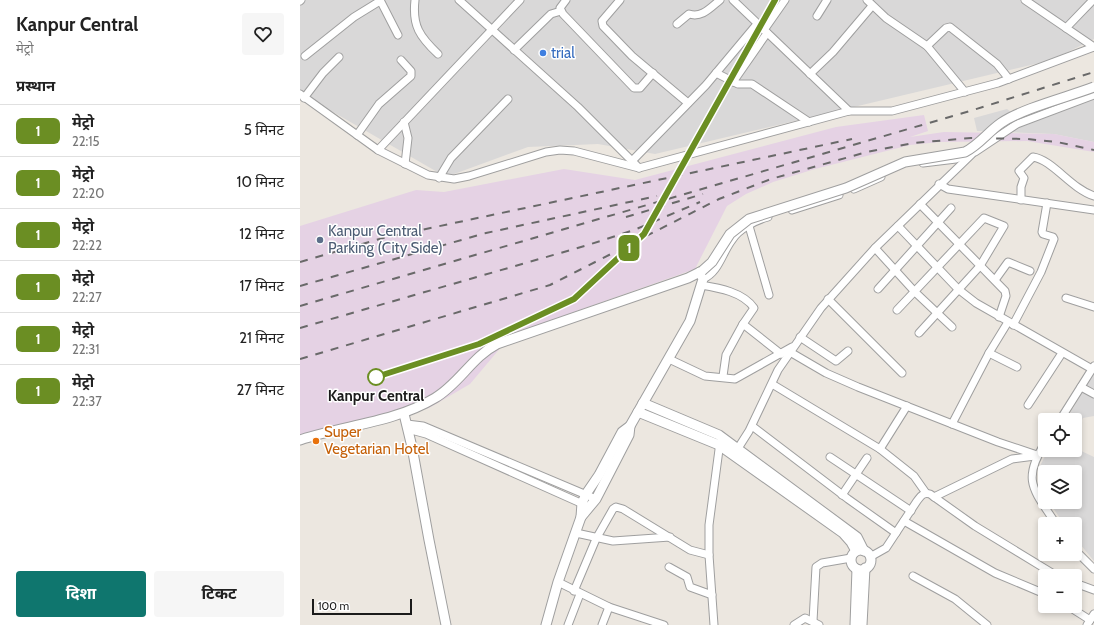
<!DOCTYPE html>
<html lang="hi">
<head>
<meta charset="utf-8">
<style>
  :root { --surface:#fff; --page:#f6f6f6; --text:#222; --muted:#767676; --line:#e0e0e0; --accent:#0f766e }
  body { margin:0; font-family:Cabin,"Noto Sans Devanagari",sans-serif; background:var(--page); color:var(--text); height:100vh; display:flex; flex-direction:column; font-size:15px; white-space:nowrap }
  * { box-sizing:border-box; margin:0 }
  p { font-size:13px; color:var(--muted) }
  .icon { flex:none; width:22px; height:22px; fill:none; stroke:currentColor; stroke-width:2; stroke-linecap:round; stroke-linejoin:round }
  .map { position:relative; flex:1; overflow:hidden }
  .panel { display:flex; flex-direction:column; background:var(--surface); width:300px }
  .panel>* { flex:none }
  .badge { padding:0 8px; border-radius:6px; font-size:14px; line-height:26px }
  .controls { position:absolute; left:738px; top:413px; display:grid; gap:8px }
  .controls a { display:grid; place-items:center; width:44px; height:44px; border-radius:4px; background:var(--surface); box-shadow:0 2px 6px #0003; font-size:20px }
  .scale { position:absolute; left:12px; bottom:10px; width:100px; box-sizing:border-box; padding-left:4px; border:2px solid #1b1b1b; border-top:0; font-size:11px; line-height:14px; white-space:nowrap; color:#1b1b1b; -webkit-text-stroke:3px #fff; paint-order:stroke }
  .map>.badge { position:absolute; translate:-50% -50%; box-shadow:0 0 0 2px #fff }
  h2 { padding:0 16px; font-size:15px; line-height:36px }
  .round { display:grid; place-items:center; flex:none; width:42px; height:42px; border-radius:4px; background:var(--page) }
  .overview { display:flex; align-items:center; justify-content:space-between; height:68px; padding:0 16px }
  h1 { font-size:19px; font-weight:700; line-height:30px }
  .button { display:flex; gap:8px; margin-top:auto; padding:8px 16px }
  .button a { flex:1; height:46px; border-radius:4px; background:var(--accent); color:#fff; font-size:16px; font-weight:700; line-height:46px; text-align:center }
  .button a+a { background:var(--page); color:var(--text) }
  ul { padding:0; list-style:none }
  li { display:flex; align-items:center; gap:12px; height:52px; padding:0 16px; border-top:1px solid var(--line) }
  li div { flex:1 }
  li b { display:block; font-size:15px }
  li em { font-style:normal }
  li .badge { min-width:44px; font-weight:700; text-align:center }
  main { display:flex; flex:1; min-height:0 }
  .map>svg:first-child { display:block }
  .residential { fill:#d9d8d8 }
  .industrial { fill:#e5d2e4 }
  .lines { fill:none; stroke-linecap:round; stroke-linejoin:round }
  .minor-casing { stroke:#9f9f9f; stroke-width:9 }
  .tertiary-casing { stroke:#9f9f9f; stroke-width:11 }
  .minor { stroke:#fff; stroke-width:7 }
  .tertiary { stroke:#fff; stroke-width:9 }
  .rail { stroke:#696969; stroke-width:2; stroke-dasharray:8 8; stroke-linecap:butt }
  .tertiary-bridge-casing { stroke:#9f9f9f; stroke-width:11; stroke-linecap:butt }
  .tertiary-bridge { stroke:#fff; stroke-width:9 }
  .line-casing { stroke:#fff; stroke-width:9 }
  .line { stroke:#6b8e23; stroke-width:6 }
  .shop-dot { fill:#3f7fe0; stroke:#fff; stroke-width:1.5 }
  .service-dot { fill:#5c6f8a; stroke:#fff; stroke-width:1.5 }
  .stop-dot { fill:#fff; stroke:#6b8e23; stroke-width:2 }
  .food-dot { fill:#e8710a; stroke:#fff; stroke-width:1.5 }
  .labels { text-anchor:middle; stroke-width:3; stroke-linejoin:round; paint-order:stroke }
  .shop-label { font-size:15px; fill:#366cbe; stroke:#fff; text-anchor:start }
  .service-label { font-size:15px; fill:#4e5e75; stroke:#fff; text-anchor:start }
  .stop-label { font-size:15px; font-weight:bold; fill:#1b1b1b; stroke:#fff }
  .food-label { font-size:15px; fill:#c56008; stroke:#fff; text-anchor:start }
</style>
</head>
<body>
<main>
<section class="panel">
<div class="overview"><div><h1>Kanpur Central</h1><p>मेट्रो</p></div><a class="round"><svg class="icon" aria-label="heart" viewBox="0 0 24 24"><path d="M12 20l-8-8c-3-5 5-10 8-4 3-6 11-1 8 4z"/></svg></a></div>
<h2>प्रस्थान</h2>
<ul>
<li><span class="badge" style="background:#6b8e23;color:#fff">1</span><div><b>मेट्रो</b><p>22:15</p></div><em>5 मिनट</em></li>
<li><span class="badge" style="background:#6b8e23;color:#fff">1</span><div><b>मेट्रो</b><p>22:20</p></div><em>10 मिनट</em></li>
<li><span class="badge" style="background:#6b8e23;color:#fff">1</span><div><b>मेट्रो</b><p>22:22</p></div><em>12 मिनट</em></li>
<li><span class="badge" style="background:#6b8e23;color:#fff">1</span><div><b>मेट्रो</b><p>22:27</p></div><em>17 मिनट</em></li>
<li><span class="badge" style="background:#6b8e23;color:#fff">1</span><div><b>मेट्रो</b><p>22:31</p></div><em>21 मिनट</em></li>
<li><span class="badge" style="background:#6b8e23;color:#fff">1</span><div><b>मेट्रो</b><p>22:37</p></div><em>27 मिनट</em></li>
</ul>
<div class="button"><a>दिशा</a><a>टिकट</a></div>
</section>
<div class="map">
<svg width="794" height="625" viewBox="0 0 794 625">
  <rect width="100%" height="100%" fill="#ece7e0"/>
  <g class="residential">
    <polygon points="0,0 794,0 794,39 752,60 355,154 298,144 228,147 146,177 0,93"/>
    <polygon points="794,97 794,142 754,134 677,131 674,118 707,109 720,119 726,121"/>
    <polygon points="794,373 794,416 783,418 775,435 775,420 766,420"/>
    <polygon points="775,448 794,457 794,561 775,538 775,524 764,524 749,502 775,502 775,472 745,472 745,495 740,483 740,466 748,450 775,450"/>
  </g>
  <polygon class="industrial" points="624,115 628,131 610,137 644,132 754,134 794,142 794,152 727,141 639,142 610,145 515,169 473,182 446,194 427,206 395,269 212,334 170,384 129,408 0,443 0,226 116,190 144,192 264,169 335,180 536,127"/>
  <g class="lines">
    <g class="minor-casing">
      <g id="minor">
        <polyline points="80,0 98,35"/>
        <path d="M 115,0 C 112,26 120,37 138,54"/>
        <polyline points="159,0 278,107 339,168"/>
        <polyline points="266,0 260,8 263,14 334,88 340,88 353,73"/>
        <polyline points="320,0 302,21 303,26 332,56 388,103"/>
        <polyline points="433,0 549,111"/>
        <polyline points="567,0 586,18 627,46 665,92"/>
        <polyline points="725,0 794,47"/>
        <polyline points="0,1 1,0"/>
        <polyline points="517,16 527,0"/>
        <path d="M 377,24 L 389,14 C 402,18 410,8 420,0"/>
        <polyline points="766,28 793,0"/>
        <polyline points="464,30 485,0"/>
        <polyline points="627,46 646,28 650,27 697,64 709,79"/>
        <polyline points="214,50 251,14 261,11"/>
        <polyline points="5,56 54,17 80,1"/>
        <polyline points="416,73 438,84 452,84 509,122"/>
        <polyline points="510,74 533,52 572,6"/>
        <polyline points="433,82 467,33"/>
        <polyline points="0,94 78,150 128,175 154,179 169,176 246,152 260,150 274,151 339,168 549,111 592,111 698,83 794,47"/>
        <polyline points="4,98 23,73 39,57"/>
        <polyline points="104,122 108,138 105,164"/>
        <polyline points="57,135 79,104 111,76 111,71 101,60"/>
        <polyline points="78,150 220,0"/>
        <polyline points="332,161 406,85 457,24"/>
        <polyline points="623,163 656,159 675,152 717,124 794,95"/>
        <polyline points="139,178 151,158 208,99"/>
        <polyline points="639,184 648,189 794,210"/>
        <polyline points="554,189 581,177"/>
        <path d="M 721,200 L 721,187 L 724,178 L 719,171 L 733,157 C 753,160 770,188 794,196"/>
        <polyline points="620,204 705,291 706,296 699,317"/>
        <polyline points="492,210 539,195"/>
        <polyline points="449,226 469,295"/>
        <polyline points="598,226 658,289 676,303 792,369"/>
        <polyline points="575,248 615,292 652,327"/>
        <path d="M 403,279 C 419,272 422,253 432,240 C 439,229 456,220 468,217"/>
        <polyline points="695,280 708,262 730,271"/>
        <path d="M 401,285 C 419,288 443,292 454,308 L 443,324 L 426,355 L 423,376"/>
        <polyline points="578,289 651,208"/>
        <polyline points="766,298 794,307"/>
        <polyline points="528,299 602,373"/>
        <polyline points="597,310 684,218 704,226 680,266 619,333"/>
        <polyline points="443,324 481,354"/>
        <polyline points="713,325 741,272 754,239 753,237 743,234 742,232 747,203"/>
        <polyline points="500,337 536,361 548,351"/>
        <polyline points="490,352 526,373 558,387 698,442 737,455"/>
        <polyline points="689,353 717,367"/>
        <polyline points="369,359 405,376 435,379 492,347"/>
        <polyline points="472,384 580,449 614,476 626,493"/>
        <polyline points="781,387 794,394"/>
        <polyline points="728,405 762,353"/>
        <polyline points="760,420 794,366"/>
        <polyline points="107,424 123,426 296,499"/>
        <polyline points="652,424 689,353 708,322"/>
        <polyline points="452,426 548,499 596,533"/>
        <polyline points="109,431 115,431 126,434 285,505"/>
        <path d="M 745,443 C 721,481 734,490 756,524"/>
        <polyline points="580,449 607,406"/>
        <polyline points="435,453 449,431 478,370 521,308 575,248 672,154"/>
        <polyline points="530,457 611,511"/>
        <polyline points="542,495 567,458"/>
        <polyline points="634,497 712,459 735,456"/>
        <polyline points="604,521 695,573 745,594"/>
        <polyline points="276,533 313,541 370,537"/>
        <polyline points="775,550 794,569"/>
        <path d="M 570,557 L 586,548 L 617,501 C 621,496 623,492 630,494 L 675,526 L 757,576"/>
        <polyline points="369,567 387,577 390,587 412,595"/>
        <polyline points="613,576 655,599 687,625"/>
        <polyline points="258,582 309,607 364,625"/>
        <polyline points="775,583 794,590"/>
        <polyline points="274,591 296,539 313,509 316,507 323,509 390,550 409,555"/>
        <polyline points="768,606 790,620"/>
        <polyline points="513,621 516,567 522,563 551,558"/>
        <polyline points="268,625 280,594"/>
        <polyline points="302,625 309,607"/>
        <polyline points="414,625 409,555 409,525 420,442"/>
        <polyline points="494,625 505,618 519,625"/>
        <polyline points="787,625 794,614"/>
      </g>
    </g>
    <g class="tertiary-casing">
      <g id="tertiary">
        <polyline points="343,403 419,435 557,537 564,551"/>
        <polyline points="338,412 419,445 543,533 551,542 556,551"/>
        <polyline points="104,414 112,447 129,540 146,625"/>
        <path d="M 0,440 C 45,425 93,423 135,398 C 159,384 172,357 197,344 L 388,278 L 402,271"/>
        <polyline points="281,517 296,499 329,435 330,426"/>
        <circle cx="561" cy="560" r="10"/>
        <polyline points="246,625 258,582 281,517 282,503 286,494 299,475 322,432 330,426 390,321 403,279 400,272"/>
        <polyline points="555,625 557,569"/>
        <polyline points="562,625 565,568"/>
      </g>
    </g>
    <use href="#minor" class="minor"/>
    <use href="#tertiary" class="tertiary"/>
    <g class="rail">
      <polyline points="326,217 403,194"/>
      <polyline points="0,262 83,238 552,139"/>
      <polyline points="0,286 186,233 357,196"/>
      <polyline points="0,306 670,111 794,72"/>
      <polyline points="0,328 288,245 334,230 400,202"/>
      <polyline points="0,359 250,285 419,199 471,179 567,152 613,143 671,138 727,139 757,142 794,150"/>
    </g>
    <g class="tertiary-bridge-casing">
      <path id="tertiary-bridge" d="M 402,271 L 412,262 L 430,234 L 449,219 L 546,188 L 605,162 L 665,152 C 679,145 688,132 701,123 C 723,108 768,97 794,87"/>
    </g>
    <use href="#tertiary-bridge" class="tertiary-bridge"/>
  </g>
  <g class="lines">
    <g class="line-casing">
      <polyline id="line" points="76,377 179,344 274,299 344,234 475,0"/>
    </g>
    <use href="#line" class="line"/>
  </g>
  <circle class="shop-dot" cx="243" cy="53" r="4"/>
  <circle class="service-dot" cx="20" cy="240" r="4"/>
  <circle class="stop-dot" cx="76" cy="377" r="8"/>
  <circle class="food-dot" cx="16" cy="441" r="4"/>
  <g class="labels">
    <g class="shop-label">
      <text x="251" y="58">trial</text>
    </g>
    <g class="service-label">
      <text x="28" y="236">Kanpur Central<tspan x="28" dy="17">Parking (City Side)</tspan></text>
    </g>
    <g class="stop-label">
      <text x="76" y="401">Kanpur Central</text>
    </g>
    <g class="food-label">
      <text x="24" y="437">Super<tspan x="24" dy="17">Vegetarian Hotel</tspan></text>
    </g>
  </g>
</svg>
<div class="controls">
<a><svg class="icon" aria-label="locate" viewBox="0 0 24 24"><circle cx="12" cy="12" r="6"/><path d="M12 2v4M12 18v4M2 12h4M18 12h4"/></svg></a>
<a><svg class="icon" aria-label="layers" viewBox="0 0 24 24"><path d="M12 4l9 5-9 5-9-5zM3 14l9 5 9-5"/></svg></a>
<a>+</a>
<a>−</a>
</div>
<div class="scale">100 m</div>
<b class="badge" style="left:329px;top:248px;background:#6b8e23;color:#fff">1</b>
</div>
</main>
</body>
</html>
